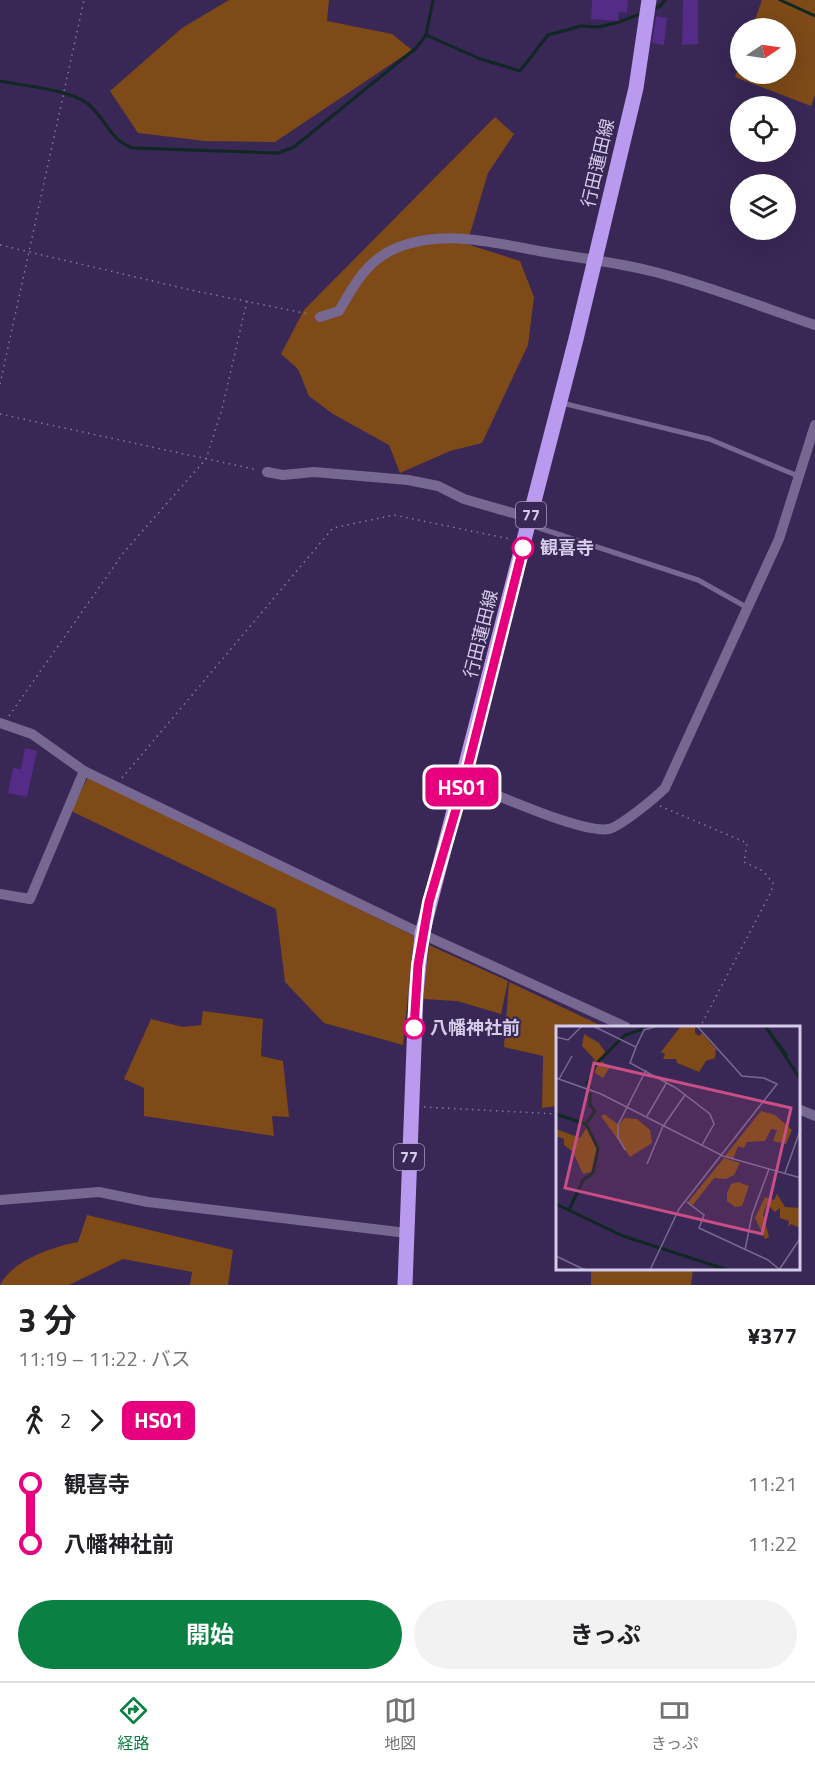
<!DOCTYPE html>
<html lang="ja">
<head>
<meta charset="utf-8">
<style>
  :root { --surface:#fff; --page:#f2f2f2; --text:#202124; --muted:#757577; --line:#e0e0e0; --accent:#0b8043 }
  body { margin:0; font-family:"Titillium Web","Noto Sans JP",sans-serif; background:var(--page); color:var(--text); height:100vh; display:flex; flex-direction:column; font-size:22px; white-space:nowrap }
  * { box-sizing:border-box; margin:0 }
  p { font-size:20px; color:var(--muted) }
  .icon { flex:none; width:33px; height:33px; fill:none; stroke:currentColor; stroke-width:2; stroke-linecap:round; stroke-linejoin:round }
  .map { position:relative; height:1285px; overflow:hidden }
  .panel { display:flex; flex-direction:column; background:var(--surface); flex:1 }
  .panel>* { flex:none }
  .badge { padding:0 12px; border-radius:9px; font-size:21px; line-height:39px }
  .needle { width:39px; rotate:77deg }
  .fabs { position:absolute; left:730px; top:18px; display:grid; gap:12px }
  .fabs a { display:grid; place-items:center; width:66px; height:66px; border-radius:50%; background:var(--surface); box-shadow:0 6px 24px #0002; font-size:30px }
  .map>.badge { position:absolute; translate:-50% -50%; box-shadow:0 0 0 3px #fff }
  .legs { display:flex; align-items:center; gap:9px; height:66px; padding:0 18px; font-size:20px }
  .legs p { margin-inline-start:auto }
  .overview { display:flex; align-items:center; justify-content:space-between; height:102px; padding:0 18px }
  h1 { font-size:33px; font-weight:700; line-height:45px }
  .cta { display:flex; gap:12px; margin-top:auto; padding:12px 18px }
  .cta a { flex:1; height:69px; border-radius:36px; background:var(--accent); color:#fff; font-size:24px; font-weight:700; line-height:69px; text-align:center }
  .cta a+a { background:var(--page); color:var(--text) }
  ul { padding:0 18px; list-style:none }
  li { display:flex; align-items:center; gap:21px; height:60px; font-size:22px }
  li i { display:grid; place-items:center; width:9px; height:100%; margin:0 8px; background:currentColor }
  li i::after { content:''; width:15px; height:15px; margin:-8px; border:4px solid; border-radius:50%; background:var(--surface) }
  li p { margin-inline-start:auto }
  li:first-child i { background:linear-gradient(#0000 50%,currentColor 0) }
  li:last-child i { background:linear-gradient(currentColor 50%,#0000 0) }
  .dock { display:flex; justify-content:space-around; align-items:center; height:84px; border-top:2px solid var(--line); background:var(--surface); font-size:16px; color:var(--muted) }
  .dock a { display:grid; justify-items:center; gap:3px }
  .dock .current { color:var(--accent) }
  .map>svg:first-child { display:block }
  .green { fill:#7d4a18 }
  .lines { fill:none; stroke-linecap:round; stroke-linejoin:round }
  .stream { stroke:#112723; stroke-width:3 }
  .building { fill:#542b86 }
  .path { stroke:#86789e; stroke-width:1.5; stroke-dasharray:1.5 4.5; stroke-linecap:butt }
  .lane { stroke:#766891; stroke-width:5 }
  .street { stroke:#766891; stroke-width:10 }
  .primary { stroke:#ba9aef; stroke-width:15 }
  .line-1-casing { stroke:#fff; stroke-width:14 }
  .line-1 { stroke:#e6007e; stroke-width:9 }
  .stop-1-dot { fill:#fff; stroke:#e6007e; stroke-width:3 }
  .labels { text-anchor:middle; stroke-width:4.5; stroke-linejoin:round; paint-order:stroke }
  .shield { fill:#392755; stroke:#a69abd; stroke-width:1.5 }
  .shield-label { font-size:16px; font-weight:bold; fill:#d5cce9 }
  .street-label { font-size:18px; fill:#d5cce9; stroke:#392755 }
  .stop-label { font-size:18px; font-weight:bold; fill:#d5cce9; stroke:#392755; text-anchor:start }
  .inset-river { fill:none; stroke:#112723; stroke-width:3 }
  .inset-road { fill:none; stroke:#776990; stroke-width:1.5 }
  .view { fill:#c84e86; fill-opacity:0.15; stroke:#c84e86; stroke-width:3 }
  .inset-edge { fill:none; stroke:#d5cce9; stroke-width:3 }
</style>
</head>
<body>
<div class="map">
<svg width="815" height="1285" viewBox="0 0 815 1285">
  <rect width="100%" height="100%" fill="#392755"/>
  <g class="green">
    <polygon points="229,0 329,0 327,21 392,34 412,50 275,142 205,141 138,133 110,91 182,28"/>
    <polygon points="762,0 815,0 815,95 811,106 735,77 741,60 741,74 786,74 786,28 752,28"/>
    <polygon points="495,117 514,134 488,173 467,244 520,261 534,297 528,345 482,443 450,451 400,473 389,445 333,414 309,396 298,369 281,354 304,310"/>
    <polygon points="88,777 414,936 403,1045 324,1023 285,982 276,909 71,811"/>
    <polygon points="429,945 508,981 501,1014 457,1001 423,999"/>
    <polygon points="509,982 604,1027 557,1027 557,1106 542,1108 543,1056 504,1047"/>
    <polygon points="203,1011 263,1019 261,1056 283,1061 289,1117 272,1116 274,1136 144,1116 144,1088 124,1079 151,1019 183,1027 201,1025"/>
    <path d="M 87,1215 L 233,1250 L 228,1285 L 190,1285 L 192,1272 L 123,1259 L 69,1285 L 0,1285 C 13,1260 52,1247 78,1242 Z"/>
    <polygon points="591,1269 591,1268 693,1269 691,1285 591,1285"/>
  </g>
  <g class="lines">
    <g class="stream">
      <polyline points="780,0 815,16"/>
      <polyline points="652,9 660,6 665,0"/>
      <polyline points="426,35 478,58 520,71 548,35 581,26 599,27 619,22 643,13"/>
      <path d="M 0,81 C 24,86 67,89 87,103 C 105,117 109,140 133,148 L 278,153 L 294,147 L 416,48 L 426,35 L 433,0"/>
    </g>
  </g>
  <g class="building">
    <polygon points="592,0 628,0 627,13 619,12 618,21 591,19"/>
    <polygon points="683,0 698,0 698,44 682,45"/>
    <polygon points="656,16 667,18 664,45 652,43"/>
    <polygon points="25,748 37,751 27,797 8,793 13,768 21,769"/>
  </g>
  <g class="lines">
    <g class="path">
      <polyline points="0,245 195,291 309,314"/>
      <polyline points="0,384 84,0"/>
      <polyline points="0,414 258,470"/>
      <polyline points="9,716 124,552 206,459 222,409 247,301"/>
      <polyline points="122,778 333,528 394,515 510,539"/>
      <polyline points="660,806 747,843 744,862 763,871 773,883 771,892 700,1027"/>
      <polyline points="424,1107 557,1114"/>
    </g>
    <g class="lane">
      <polyline points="562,403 709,439 798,476"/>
      <polyline points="530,525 698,580 748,608"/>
    </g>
    <g class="street">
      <path d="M 320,317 L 339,311 C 353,287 366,262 392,250 C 439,228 491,242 539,251 C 578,258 617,262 655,272 C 709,286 762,307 815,325"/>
      <polyline points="267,472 283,475 314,472 408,480 438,486 464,499 530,518"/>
      <polyline points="0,723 32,734 84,771 422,934 626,1027"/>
      <path d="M 464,782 C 493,793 582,834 609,829 C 621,826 655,798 665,788 L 779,539 L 815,425"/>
      <polyline points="0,894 30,899 84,771"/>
      <polyline points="798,1109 815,1116"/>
      <polyline points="0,1200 99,1192 148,1202 407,1233"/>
    </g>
    <polyline class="primary" points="405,1285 416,994 422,934 576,339 636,88 649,0"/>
  </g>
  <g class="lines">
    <g class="line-1-casing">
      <polyline id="line-1" points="414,1028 418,965 429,902 464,782 523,548"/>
    </g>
    <use href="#line-1" class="line-1"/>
  </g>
  <g class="stop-1-dot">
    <circle cx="523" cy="548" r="10"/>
    <circle cx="414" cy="1028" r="10"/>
  </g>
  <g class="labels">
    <g class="shield">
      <rect x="516" y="502" width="30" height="26" rx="4.5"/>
      <rect x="394" y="1144" width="30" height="26" rx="4.5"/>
    </g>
    <g class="shield-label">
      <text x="531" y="521">77</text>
      <text x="409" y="1163">77</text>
    </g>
    <g class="street-label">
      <text transform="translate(598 163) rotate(-77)" y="6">行田蓮田線</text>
      <text transform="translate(481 634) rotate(-76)" y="6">行田蓮田線</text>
    </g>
    <g class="stop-label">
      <text x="540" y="554">観喜寺</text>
      <text x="430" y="1034">八幡神社前</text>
    </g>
  </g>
  <g transform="translate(556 1026)">
    <rect width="244" height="244" fill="#392755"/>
    <path d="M 125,0 L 139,0 L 139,7 L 143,10 L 146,7 L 160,23 L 159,32 L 150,35 L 143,46 L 121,37 L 120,33 L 107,33 L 109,28 L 105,26 ZM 28,8 L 43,17 L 49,26 L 45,35 L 54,41 L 47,52 L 36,45 L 39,34 L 26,20 ZM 205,85 L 219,89 L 236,104 L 230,118 L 217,115 L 221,104 L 215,103 L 209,115 L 191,116 L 188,122 L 182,120 L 177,133 L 169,130 ZM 48,88 L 63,99 L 68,92 L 81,93 L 94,104 L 96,117 L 74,131 L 45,90 ZM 31,101 L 41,125 L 35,146 L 27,148 L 17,126 L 8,119 L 8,113 L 0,110 L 0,103 L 24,112 ZM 168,132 L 184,137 L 178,149 L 170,153 L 158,152 L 136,180 L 132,176 ZM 182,156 L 193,160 L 186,180 L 179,181 L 171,175 L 171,167 L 175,158 ZM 221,168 L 229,181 L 244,182 L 244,202 L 235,198 L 232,201 L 233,195 L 224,192 L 224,182 L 219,186 L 211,178 L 207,188 L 213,211 L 209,213 L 199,192 L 209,171 L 218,174 Z" fill="#7d4a18"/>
    <path class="inset-river" d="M 209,0 L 231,30M 209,0 L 245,54M 34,62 L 31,58 L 41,37 L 69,9 L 87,3M 0,88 L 30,98 L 42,122 L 37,147 L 27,154 L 13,184M 30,98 L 39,85 L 34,79 L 34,67M 0,178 L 67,210 L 172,244"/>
    <path class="inset-road" d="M 37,0 L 80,21 L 74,37 L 120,62 L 154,88 L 158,98 L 146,119M 0,11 L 12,14 L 26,0M 80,21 L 88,4 L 102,0M 0,52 L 45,68 L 167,130 L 245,152M 3,53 L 16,30M 91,90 L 111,56M 108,99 L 129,69M 69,124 L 62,111 L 62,99 L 90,44M 91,138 L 107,100M 229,147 L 245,102M 131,176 L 148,189 L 143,202 L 212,234 L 224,244M 189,224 L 196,189 L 213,143M 0,230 L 29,244M 94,244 L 123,183 L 221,58 L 208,52 L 186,50 L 141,0M 223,244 L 245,211"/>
    <path class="view" d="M 38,37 L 235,82 L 206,208 L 9,162 Z"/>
    <rect width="244" height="244" class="inset-edge"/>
  </g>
</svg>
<div class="fabs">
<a><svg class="needle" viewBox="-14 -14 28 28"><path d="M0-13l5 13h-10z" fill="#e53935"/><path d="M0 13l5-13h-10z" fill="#757577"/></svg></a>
<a><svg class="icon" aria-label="locate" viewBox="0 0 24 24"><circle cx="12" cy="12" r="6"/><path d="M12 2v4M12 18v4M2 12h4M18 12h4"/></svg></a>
<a><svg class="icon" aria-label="layers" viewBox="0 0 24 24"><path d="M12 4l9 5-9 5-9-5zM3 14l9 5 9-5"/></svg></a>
</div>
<b class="badge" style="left:462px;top:787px;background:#e6007e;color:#fff">HS01</b>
</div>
<section class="panel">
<div class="overview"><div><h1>3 分</h1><p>11:19 – 11:22 · バス</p></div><b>¥377</b></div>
<div class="legs"><svg class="icon" aria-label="walk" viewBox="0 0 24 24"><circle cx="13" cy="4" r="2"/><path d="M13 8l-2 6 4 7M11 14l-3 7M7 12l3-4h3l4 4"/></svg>2<svg class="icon" aria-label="forward" viewBox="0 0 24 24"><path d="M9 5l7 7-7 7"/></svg><b class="badge" style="background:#e6007e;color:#fff">HS01</b></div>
<ul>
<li><i style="color:#e6007e"></i><b>観喜寺</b><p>11:21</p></li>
<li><i style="color:#e6007e"></i><b>八幡神社前</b><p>11:22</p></li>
</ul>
<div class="cta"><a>開始</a><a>きっぷ</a></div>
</section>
<nav class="dock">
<a class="current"><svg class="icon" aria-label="directions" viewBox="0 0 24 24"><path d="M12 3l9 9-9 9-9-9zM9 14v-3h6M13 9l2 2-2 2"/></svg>経路</a>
<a><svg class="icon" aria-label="map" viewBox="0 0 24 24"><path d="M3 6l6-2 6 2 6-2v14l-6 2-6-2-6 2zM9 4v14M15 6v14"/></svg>地図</a>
<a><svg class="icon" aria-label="tickets" viewBox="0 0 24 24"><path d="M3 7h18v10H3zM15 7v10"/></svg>きっぷ</a>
</nav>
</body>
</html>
